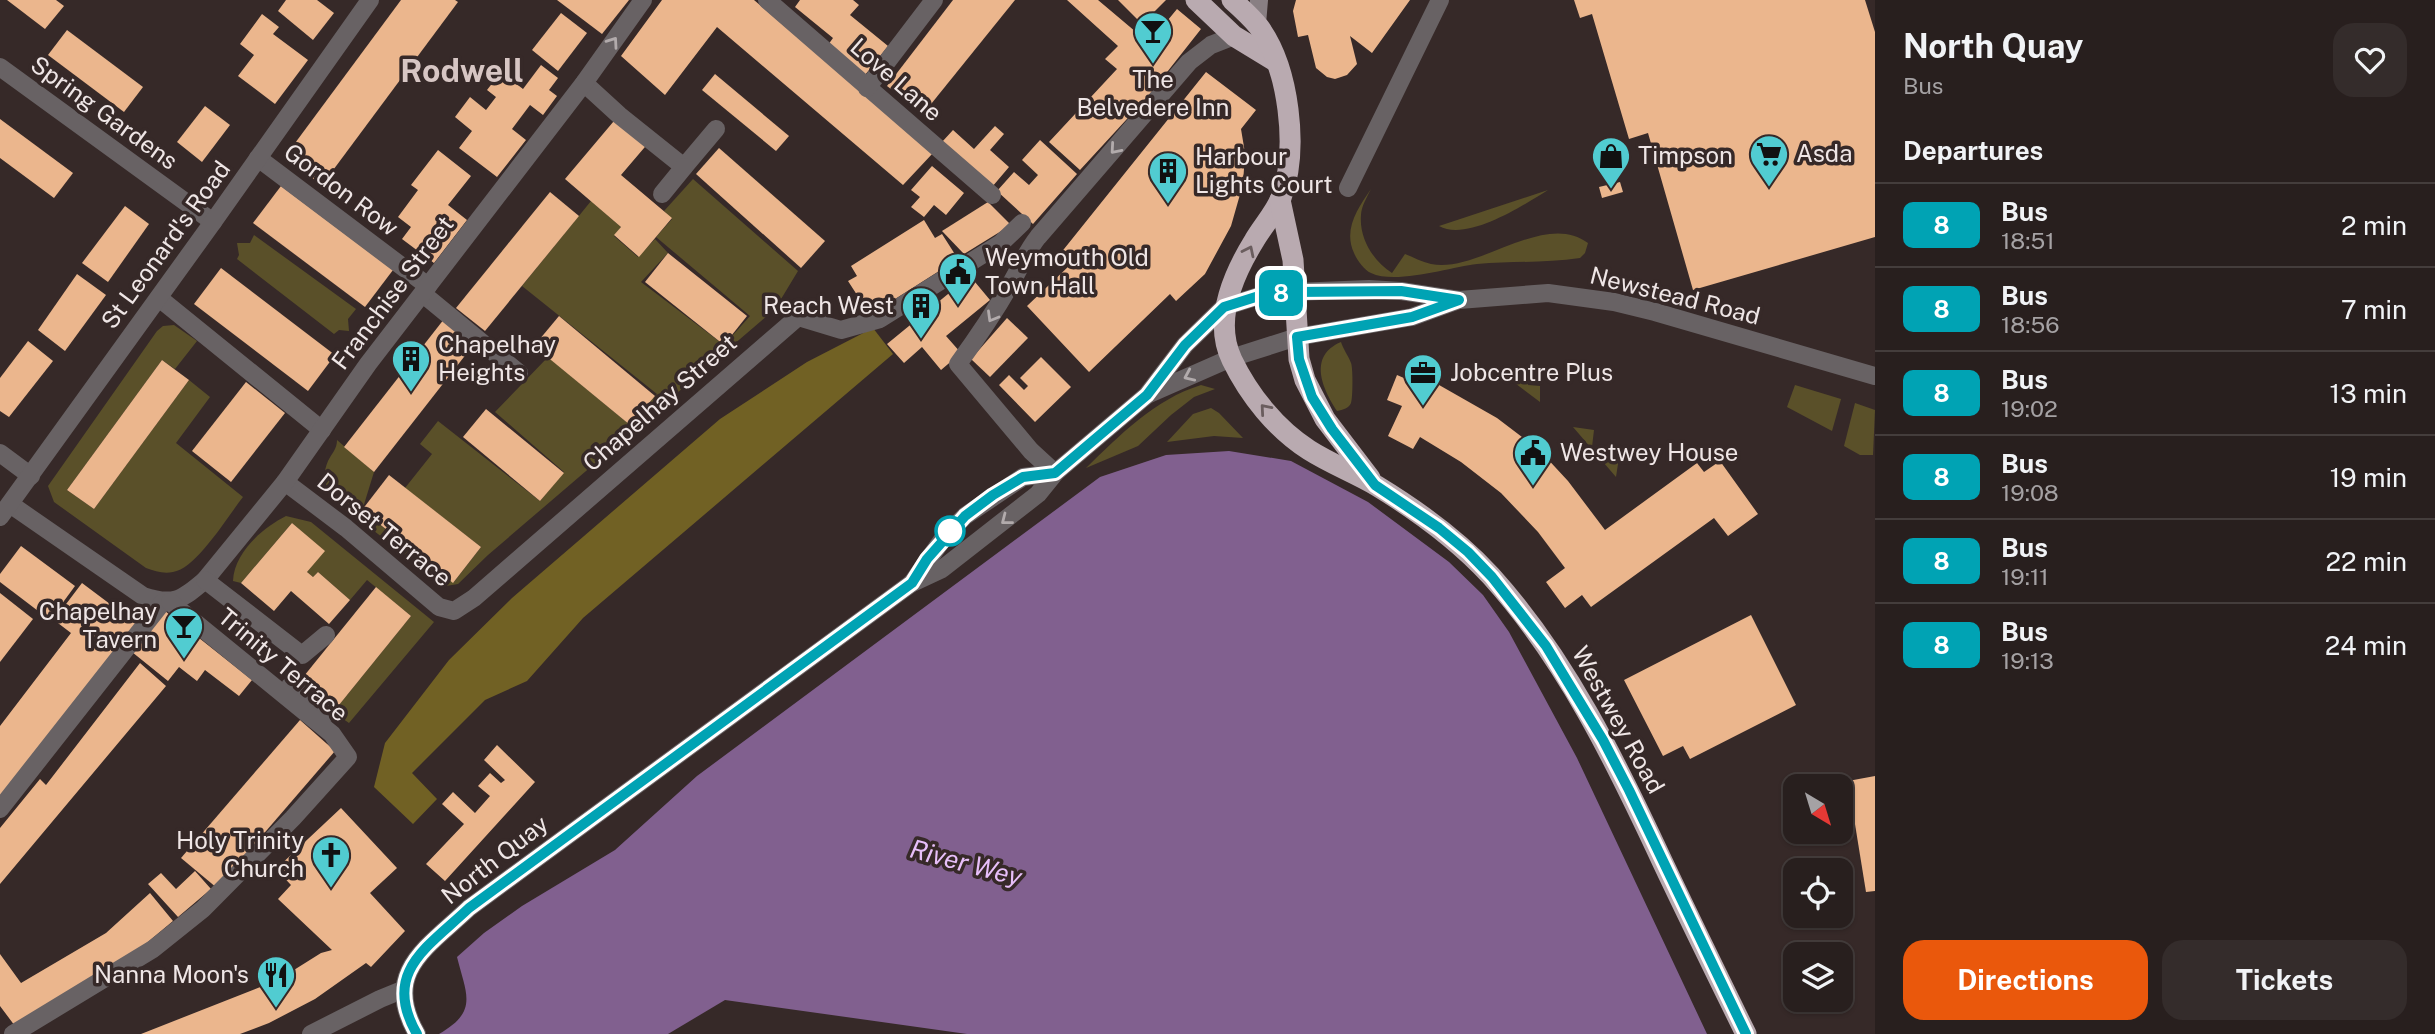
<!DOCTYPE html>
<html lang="en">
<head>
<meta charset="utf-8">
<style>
  :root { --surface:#281f1e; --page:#342c2b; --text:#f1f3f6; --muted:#a5a2a4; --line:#443d3c; --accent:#ea580c }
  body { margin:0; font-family:"Public Sans",sans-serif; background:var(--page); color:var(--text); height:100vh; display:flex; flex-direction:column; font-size:26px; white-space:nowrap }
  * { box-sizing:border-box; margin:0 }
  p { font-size:23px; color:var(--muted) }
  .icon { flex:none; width:38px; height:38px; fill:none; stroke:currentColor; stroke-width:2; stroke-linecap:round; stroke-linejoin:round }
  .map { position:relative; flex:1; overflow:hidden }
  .sheet { display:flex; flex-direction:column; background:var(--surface); width:560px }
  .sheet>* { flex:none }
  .badge { padding:0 14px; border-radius:10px; font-size:24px; line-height:46px }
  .needle { width:46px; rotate:142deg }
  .buttons { position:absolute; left:1783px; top:774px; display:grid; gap:14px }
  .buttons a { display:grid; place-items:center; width:70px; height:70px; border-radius:14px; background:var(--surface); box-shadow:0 2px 5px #0004,0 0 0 2px var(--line); font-size:35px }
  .map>.badge { position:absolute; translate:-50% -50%; box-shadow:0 0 0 4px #fff }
  h2 { padding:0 28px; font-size:26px; line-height:63px }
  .round { display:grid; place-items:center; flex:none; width:74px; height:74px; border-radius:21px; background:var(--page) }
  .overview { display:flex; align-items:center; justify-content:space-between; height:119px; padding:0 28px }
  h1 { font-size:33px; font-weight:700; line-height:52px }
  .cta { display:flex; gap:14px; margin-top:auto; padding:14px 28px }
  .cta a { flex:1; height:80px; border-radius:21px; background:var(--accent); color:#fff; font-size:28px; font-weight:700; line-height:80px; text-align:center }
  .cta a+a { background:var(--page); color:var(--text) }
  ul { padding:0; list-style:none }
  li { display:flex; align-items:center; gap:21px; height:84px; padding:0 28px; border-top:2px solid var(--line) }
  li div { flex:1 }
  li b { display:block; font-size:26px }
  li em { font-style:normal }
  li .badge { min-width:77px; font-weight:700; text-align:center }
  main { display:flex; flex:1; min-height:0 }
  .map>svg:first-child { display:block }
  .green { fill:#5a5029 }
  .forest { fill:#716124 }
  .water { fill:#81608f }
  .building { fill:#ebb68d }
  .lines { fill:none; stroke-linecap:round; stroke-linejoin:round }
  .street { stroke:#686264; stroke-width:18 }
  .secondary { stroke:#897f83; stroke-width:18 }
  .highway { stroke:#b9aab0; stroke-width:21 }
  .oneway { stroke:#b2abac }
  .oneway2 { stroke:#6a5d5e }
  .line-casing { stroke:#fff; stroke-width:16 }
  .line { stroke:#00a3b4; stroke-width:10 }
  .stop-dot { fill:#fff; stroke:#00a3b4; stroke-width:3.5 }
  .labels { text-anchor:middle; stroke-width:7; stroke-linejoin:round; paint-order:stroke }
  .street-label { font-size:24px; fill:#efe6e6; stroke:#362928 }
  .poi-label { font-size:24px; fill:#efe6e6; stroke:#362928; text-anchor:start }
  .water-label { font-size:26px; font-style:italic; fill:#e7bff9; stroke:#362928 }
  .district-label { font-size:32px; font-weight:bold; fill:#d7c6c4; stroke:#362928 }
</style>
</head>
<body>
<main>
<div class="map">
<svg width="1875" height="1034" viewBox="0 0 1875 1034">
  <rect width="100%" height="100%" fill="#362928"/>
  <g class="green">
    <path d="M 693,179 L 798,271 L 775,309 L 488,555 L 458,584 L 446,586 L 361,521 L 362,510 C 338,504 316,489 328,461 C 332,453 337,449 337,440 L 374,472 L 362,511 L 454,582 L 481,547 L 405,488 L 432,454 L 420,444 L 438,421 L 540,501 L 564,472 L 495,412 L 548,357 L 630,425 L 657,394 L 522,286 L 591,201 L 621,227 L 614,236 L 638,257 L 655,239 L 668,253 L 641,282 L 724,345 L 750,316 L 656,237 L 672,219 L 664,211 Z"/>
    <path d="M 1371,189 C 1367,197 1361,207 1361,215 C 1359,238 1373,261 1392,273 L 1405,254 C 1413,257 1422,262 1431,264 C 1477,274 1544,210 1588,243 L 1585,253 L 1580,258 C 1546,263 1511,261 1477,264 C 1450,267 1396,285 1371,273 C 1364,270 1357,260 1354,253 C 1343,229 1358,208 1371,189 Z"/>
    <path d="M 1548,190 C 1524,205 1467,242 1439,226 Z"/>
    <polygon points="254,235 356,309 348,319 349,331 339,330 334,334 237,259 239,255 237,243 250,243"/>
    <path d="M 174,325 L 197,341 L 175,369 L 162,360 L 67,490 L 94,509 L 189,380 L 210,397 L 176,443 L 243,497 C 228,516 196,569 173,572 C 163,574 155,571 146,568 L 54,502 L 48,486 L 157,331 L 163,326 Z"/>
    <path d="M 1341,342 C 1343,349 1348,355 1351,363 C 1353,367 1353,398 1351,403 C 1349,408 1343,410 1337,411 C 1322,388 1308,356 1341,342 Z"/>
    <polygon points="1528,366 1528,385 1540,386 1540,402 1503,374 1505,367"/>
    <path d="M 1201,385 L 1215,389 L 1194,397 L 1171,415 L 1138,446 L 1086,468 C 1119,436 1155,399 1201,385 Z"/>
    <polygon points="1795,385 1841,399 1832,431 1787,407"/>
    <polygon points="1855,403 1875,410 1873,455 1860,455 1844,446"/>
    <polygon points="1211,408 1219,413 1243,438 1214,436 1167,442 1193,414"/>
    <polygon points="1573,427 1594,430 1592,447 1620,451 1616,477"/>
    <path d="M 286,516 L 311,522 L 434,622 L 349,723 L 295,686 L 304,676 L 339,705 L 411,616 L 367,580 L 350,600 L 318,572 L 313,577 L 307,572 L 324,551 L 292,523 L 241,583 L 233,581 C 234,553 262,528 286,516 Z"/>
  </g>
  <polygon class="forest" points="873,328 893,354 583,618 527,681 485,700 412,773 437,799 413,824 374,787 385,743 449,660 512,598 720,419 807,362"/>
  <path class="water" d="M 1229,451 L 1291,461 L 1368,502 L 1449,562 L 1483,595 L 1509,632 L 1577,758 L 1707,1034 L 967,1034 L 725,1000 L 668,1034 L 439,1034 C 479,1011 466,994 457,957 L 484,933 L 522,906 L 615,850 L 697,776 L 1100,477 L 1166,455 Z"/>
  <g class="building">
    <polygon points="7,0 56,0 64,6 45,29"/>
    <polygon points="286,0 317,0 334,13 313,40 278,11"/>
    <polygon points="401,0 455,0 458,2 322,185 284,158"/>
    <polygon points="557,0 629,0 602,34"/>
    <polygon points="662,0 754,0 933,153 903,185 717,27 665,95 621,56"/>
    <polygon points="800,0 853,0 859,5 850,15 888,46 865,75 828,45 833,38 795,7"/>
    <polygon points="953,0 1015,0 923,114 887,86"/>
    <polygon points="1067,0 1098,0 1149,43 1177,9 1201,29 1149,95 1080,170 1049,142 1117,69 1105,59 1118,46"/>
    <polygon points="1118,0 1166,0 1142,24"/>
    <polygon points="1296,0 1410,0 1372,53 1350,36 1357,64 1347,75 1335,79 1327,77 1316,68 1308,35 1298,37 1293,11"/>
    <polygon points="1574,0 1865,0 1875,32 1875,237 1693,290 1648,133 1629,139 1592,14 1580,18"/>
    <polygon points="561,13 587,33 558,71 532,50"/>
    <polygon points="262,14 279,27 273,34 308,60 275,104 238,76 254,55 240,44"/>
    <polygon points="67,30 143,87 124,112 48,55"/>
    <polygon points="541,65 558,78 549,90 557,96 543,115 530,105 512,129 526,140 497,177 459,148 472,131 455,117 470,97 486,110 496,97 487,90 501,72 523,89"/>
    <polygon points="1206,72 1256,110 1241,129 1245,153 1243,184 1231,226 1205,274 1176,301 1170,294 1089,372 1027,306 1070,265 1060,254"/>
    <polygon points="715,74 789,136 776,151 702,90"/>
    <polygon points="205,106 230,125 202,162 177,142"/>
    <polygon points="619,115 650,141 621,175 672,218 639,257 614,235 621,227 565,179"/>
    <polygon points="0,119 73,173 54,198 0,158"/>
    <polygon points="995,126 1004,134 990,150 1009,167 992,187 942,142 953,130 974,149"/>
    <polygon points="1040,140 1077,174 1033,224 997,191 1014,172 1029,185 1038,175 1022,160"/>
    <polygon points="719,148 825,241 801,268 696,174"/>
    <polygon points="438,150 471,176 448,205 467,220 434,263 402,239 411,227 398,217 418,190 411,185"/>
    <polygon points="932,166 964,193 946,215 934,205 924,217 911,207 920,197 911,190"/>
    <polygon points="1620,182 1623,192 1602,198 1599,187"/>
    <polygon points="281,186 393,270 365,307 253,223"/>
    <polygon points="550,192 579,216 485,331 456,308"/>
    <polygon points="988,202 1011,225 964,254 942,231"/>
    <polygon points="125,206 149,224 108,282 82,263"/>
    <polygon points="924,220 935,238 942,234 958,259 870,315 848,281 857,276 851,266"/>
    <polygon points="668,253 747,316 724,345 645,282"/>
    <polygon points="221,268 335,355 308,391 194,304"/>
    <polygon points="77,274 106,295 65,351 38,330"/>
    <polygon points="970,276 990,300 946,336 961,353 941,370 922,347 904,363 887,344"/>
    <polygon points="448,314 478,339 374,472 344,447"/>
    <polygon points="559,316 655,396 630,425 534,346"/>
    <polygon points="1007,318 1028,338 990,377 971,359"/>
    <polygon points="28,341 53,361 9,417 0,411 0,378"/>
    <polygon points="1041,357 1071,387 1035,422 999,385 1009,375 1024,390 1028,386 1020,378"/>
    <polygon points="162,360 189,380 94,509 67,490"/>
    <polygon points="1418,373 1497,418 1522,437 1543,454 1568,481 1605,530 1697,463 1704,472 1720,461 1758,514 1728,536 1714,518 1591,607 1582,595 1565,608 1546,582 1565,568 1538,532 1501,493 1461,462 1420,437 1413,449 1388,436 1402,406 1387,400 1397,375 1413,382"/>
    <polygon points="246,382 285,413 231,482 192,451"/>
    <polygon points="486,409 564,473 540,501 463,437"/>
    <polygon points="389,475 481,547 453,583 362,510"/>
    <polygon points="292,523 325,551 307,572 313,577 318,572 350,600 329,624 291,591 274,611 241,583"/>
    <polygon points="21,546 75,586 50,620 0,582 0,574"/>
    <polygon points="82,583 138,625 0,797 0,726 71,633 54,620"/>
    <polygon points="376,587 411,616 339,705 304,676"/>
    <polygon points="0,593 33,619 0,662"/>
    <polygon points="165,611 252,680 239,696 205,670 197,681 179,667 168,681 132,652"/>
    <polygon points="1751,615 1796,705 1690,759 1683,746 1663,756 1624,680"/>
    <polygon points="140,663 166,686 0,884 0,828 40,779 46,785"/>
    <polygon points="300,720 335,751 217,888 181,858"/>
    <polygon points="497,745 535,782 445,881 426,864 464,824 442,804 453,792 475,813 490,796 478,786 490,773 501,783 505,780 484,760"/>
    <polygon points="1875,776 1875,891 1866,892 1848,781"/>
    <polygon points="341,808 397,868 370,893 405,931 371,967 366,963 315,999 269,1023 240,1034 141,1034 278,980 321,953 332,950 278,899 291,885 276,869"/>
    <polygon points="195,871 211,889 178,917 148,884 161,873 176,889"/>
    <polygon points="150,893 173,921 137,951 15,1026 0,1006 0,954 21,983 106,933"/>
  </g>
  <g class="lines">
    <g class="street">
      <polyline points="767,0 992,195"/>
      <polyline points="0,67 213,222"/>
      <polyline points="584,83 619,115 684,167 716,129"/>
      <polyline points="867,88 934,0"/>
      <polyline points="258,158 428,286"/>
      <polyline points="1348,188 1440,0"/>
      <polyline points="662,194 684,167"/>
      <polyline points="423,294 519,373"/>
      <polyline points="159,298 322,430"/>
      <polyline points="1149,394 1231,358 1297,337 1412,317 1456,301"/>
      <polyline points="0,453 31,476"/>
      <path d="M 1055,473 L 1031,451 L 958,364 C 977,338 994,313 1010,285 C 1020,268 1026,252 1038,237 L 1189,62 L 1211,45 L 1234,36"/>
      <polyline points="285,482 346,528 439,607 454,611 474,598 798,317 841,330 880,319 1001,243 1022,223"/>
      <path d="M 10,504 L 143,596 C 173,606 182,600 205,580 L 285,482 L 368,364 L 584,83 L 643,0"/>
      <polyline points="0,517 213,222 370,0"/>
      <polyline points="205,580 302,655 326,635"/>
      <polyline points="912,583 945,536 965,516 1023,477 1055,473"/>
      <polyline points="290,686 328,713"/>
      <polyline points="0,809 162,603"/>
      <polyline points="13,1034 153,949 203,909 293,818 348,757 332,734 170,602"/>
      <polyline points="311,1034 380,999 402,990"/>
      <path d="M 417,1034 C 381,972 428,947 469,908 L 912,583 L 942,569 L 1038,494 L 1055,473 L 1147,395 L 1185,345 L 1224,307 L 1262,295 L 1295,292 L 1369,289 L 1401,291 L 1459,300 L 1548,293 L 1614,302 L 1655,312 L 1875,376"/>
    </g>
    <polyline class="secondary" points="1257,24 1259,0"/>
    <g class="highway">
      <polyline points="1196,0 1234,36 1275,61"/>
      <path d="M 1232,0 C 1241,8 1251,17 1259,27 C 1289,68 1299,149 1281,198 C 1275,213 1262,227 1254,241 C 1233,275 1213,321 1232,360 C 1249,395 1276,429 1309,450 C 1331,464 1355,473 1377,486 C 1418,511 1458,540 1491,576 C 1566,659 1616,762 1663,863 C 1690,920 1718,977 1746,1034"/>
      <polyline points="1280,200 1293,260 1299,359 1305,380 1325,419 1370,478"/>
    </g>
  </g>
  <defs><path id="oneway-chevron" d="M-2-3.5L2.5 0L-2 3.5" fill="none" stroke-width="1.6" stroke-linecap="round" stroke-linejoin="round" transform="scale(1.75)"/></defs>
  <g class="oneway">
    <use href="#oneway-chevron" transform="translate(613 42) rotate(-55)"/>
    <use href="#oneway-chevron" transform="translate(1115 149) rotate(131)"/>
    <use href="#oneway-chevron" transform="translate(992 317) rotate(120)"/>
    <use href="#oneway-chevron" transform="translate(1189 376) rotate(156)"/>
    <use href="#oneway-chevron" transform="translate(1006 520) rotate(142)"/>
  </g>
  <g class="oneway2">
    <use href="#oneway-chevron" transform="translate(1249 251) rotate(-64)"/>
    <use href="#oneway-chevron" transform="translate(1265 409) rotate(-131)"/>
  </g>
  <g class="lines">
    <g class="line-casing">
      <path id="line" d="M 417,1034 C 381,972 428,947 469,908 L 912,583 L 927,559 L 965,516 L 993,495 L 1023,477 L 1055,473 L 1147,395 L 1185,345 L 1224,307 L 1262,295 L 1295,292 L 1401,291 L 1459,300 L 1412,317 L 1297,337 L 1299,359 L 1312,397 L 1332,429 L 1375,485 L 1439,528 L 1468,552 L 1492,577 L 1546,646 L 1603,740 L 1629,790 L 1746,1034"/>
    </g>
    <use href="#line" class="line"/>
  </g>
  <defs>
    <g id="bar-pin" transform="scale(2.0125)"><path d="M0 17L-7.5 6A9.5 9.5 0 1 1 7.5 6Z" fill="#51ccd1" stroke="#362928"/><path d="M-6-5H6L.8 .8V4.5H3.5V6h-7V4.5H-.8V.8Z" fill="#111"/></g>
    <g id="supermarket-pin" transform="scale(2.0125)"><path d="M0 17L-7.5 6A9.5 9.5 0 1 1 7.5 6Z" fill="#51ccd1" stroke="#362928"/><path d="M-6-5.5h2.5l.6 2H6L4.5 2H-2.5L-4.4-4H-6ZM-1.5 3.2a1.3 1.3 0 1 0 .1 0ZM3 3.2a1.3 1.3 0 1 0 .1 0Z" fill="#111"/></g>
    <g id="shop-pin" transform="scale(2.0125)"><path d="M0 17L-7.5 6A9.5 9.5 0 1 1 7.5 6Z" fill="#51ccd1" stroke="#362928"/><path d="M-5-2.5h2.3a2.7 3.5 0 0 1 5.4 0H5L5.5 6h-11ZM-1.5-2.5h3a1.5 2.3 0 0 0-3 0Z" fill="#111"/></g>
    <g id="building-pin" transform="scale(2.0125)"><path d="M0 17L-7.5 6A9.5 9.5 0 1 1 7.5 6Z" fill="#51ccd1" stroke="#362928"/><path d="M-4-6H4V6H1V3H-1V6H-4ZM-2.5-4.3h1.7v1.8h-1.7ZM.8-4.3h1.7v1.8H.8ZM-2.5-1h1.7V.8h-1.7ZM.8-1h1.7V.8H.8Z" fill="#111"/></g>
    <g id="civic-pin" transform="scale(2.0125)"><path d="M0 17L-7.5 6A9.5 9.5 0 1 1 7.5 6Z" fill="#51ccd1" stroke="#362928"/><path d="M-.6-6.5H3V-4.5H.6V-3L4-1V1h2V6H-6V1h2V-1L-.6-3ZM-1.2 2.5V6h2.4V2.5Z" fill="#111"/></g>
    <g id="office-pin" transform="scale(2.0125)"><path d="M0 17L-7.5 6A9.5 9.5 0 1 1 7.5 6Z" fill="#51ccd1" stroke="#362928"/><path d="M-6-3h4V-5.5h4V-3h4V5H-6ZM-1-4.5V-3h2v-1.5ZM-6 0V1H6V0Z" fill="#111"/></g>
    <g id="church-pin" transform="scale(2.0125)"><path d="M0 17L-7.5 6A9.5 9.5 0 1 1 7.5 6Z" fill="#51ccd1" stroke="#362928"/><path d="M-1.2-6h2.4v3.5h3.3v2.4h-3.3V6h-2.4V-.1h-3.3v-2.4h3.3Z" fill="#111"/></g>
    <g id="restaurant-pin" transform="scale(2.0125)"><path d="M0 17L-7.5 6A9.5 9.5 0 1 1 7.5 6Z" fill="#51ccd1" stroke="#362928"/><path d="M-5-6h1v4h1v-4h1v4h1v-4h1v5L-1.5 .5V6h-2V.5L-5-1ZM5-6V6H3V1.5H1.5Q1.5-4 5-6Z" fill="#111"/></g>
  </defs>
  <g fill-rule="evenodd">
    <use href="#bar-pin" x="1153" y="31"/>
    <use href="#supermarket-pin" x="1769" y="154"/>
    <use href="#shop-pin" x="1611" y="156"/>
    <use href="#building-pin" x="1168" y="171"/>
    <use href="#civic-pin" x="958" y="272"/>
    <use href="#building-pin" x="921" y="306"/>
    <use href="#building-pin" x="411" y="359"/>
    <use href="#office-pin" x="1423" y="373"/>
    <use href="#civic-pin" x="1533" y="453"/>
    <use href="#bar-pin" x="184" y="626"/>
    <use href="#church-pin" x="331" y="855"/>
    <use href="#restaurant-pin" x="276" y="975"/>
  </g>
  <circle class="stop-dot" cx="950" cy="531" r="14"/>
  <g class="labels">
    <g class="street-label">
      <text transform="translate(896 80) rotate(41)" y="8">Love Lane</text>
      <text transform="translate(104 113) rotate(36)" y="8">Spring Gardens</text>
      <text transform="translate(341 190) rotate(37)" y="8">Gordon Row</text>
      <text transform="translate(166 245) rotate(-54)" y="8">St Leonard's Road</text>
      <text transform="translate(393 293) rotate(-53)" y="8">Franchise Street</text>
      <text transform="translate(1675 296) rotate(14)" y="8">Newstead Road</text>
      <text transform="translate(660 403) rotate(-41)" y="8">Chapelhay Street</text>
      <text transform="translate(384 530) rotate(39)" y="8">Dorset Terrace</text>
      <text transform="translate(283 665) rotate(40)" y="8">Trinity Terrace</text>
      <text transform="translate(1618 720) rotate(61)" y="8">Westwey Road</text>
      <text transform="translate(495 860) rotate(-38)" y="8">North Quay</text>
    </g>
    <g class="poi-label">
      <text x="1153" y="88" text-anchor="middle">The<tspan x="1153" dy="28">Belvedere Inn</tspan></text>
      <text x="1796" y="162">Asda</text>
      <text x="1638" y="164">Timpson</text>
      <text x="1195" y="165">Harbour<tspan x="1195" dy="28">Lights Court</tspan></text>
      <text x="985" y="266">Weymouth Old<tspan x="985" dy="28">Town Hall</tspan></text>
      <text x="894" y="314" text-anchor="end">Reach West</text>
      <text x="438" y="353">Chapelhay<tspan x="438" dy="28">Heights</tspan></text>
      <text x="1450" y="381">Jobcentre Plus</text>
      <text x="1560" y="461">Westwey House</text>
      <text x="157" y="620" text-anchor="end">Chapelhay<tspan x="157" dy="28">Tavern</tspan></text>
      <text x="304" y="849" text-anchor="end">Holy Trinity<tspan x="304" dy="28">Church</tspan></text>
      <text x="249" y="983" text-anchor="end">Nanna Moon's</text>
    </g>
    <g class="water-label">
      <text transform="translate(966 863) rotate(15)" y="9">River Wey</text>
    </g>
    <g class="district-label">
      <text x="462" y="82">Rodwell</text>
    </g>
  </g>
</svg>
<div class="buttons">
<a><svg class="needle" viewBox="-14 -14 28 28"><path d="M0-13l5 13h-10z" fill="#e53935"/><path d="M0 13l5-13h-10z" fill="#a5a2a4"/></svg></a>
<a><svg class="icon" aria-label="locate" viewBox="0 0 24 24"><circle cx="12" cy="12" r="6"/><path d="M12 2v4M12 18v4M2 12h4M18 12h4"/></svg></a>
<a><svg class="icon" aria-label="layers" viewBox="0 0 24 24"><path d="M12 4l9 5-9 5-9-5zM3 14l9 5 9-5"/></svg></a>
</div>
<b class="badge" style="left:1281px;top:293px;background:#00a3b4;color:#fff">8</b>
</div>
<section class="sheet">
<div class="overview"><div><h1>North Quay</h1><p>Bus</p></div><a class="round"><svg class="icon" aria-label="heart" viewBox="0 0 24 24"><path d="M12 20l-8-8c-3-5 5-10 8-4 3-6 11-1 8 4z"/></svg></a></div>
<h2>Departures</h2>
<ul>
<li><span class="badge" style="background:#00a3b4;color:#fff">8</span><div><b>Bus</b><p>18:51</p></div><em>2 min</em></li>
<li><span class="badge" style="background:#00a3b4;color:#fff">8</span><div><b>Bus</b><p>18:56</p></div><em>7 min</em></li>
<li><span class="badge" style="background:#00a3b4;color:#fff">8</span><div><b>Bus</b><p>19:02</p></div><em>13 min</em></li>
<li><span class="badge" style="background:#00a3b4;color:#fff">8</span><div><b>Bus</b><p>19:08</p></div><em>19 min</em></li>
<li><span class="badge" style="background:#00a3b4;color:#fff">8</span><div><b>Bus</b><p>19:11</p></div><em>22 min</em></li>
<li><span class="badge" style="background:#00a3b4;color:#fff">8</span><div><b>Bus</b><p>19:13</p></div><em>24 min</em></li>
</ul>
<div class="cta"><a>Directions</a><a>Tickets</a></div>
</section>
</main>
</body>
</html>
